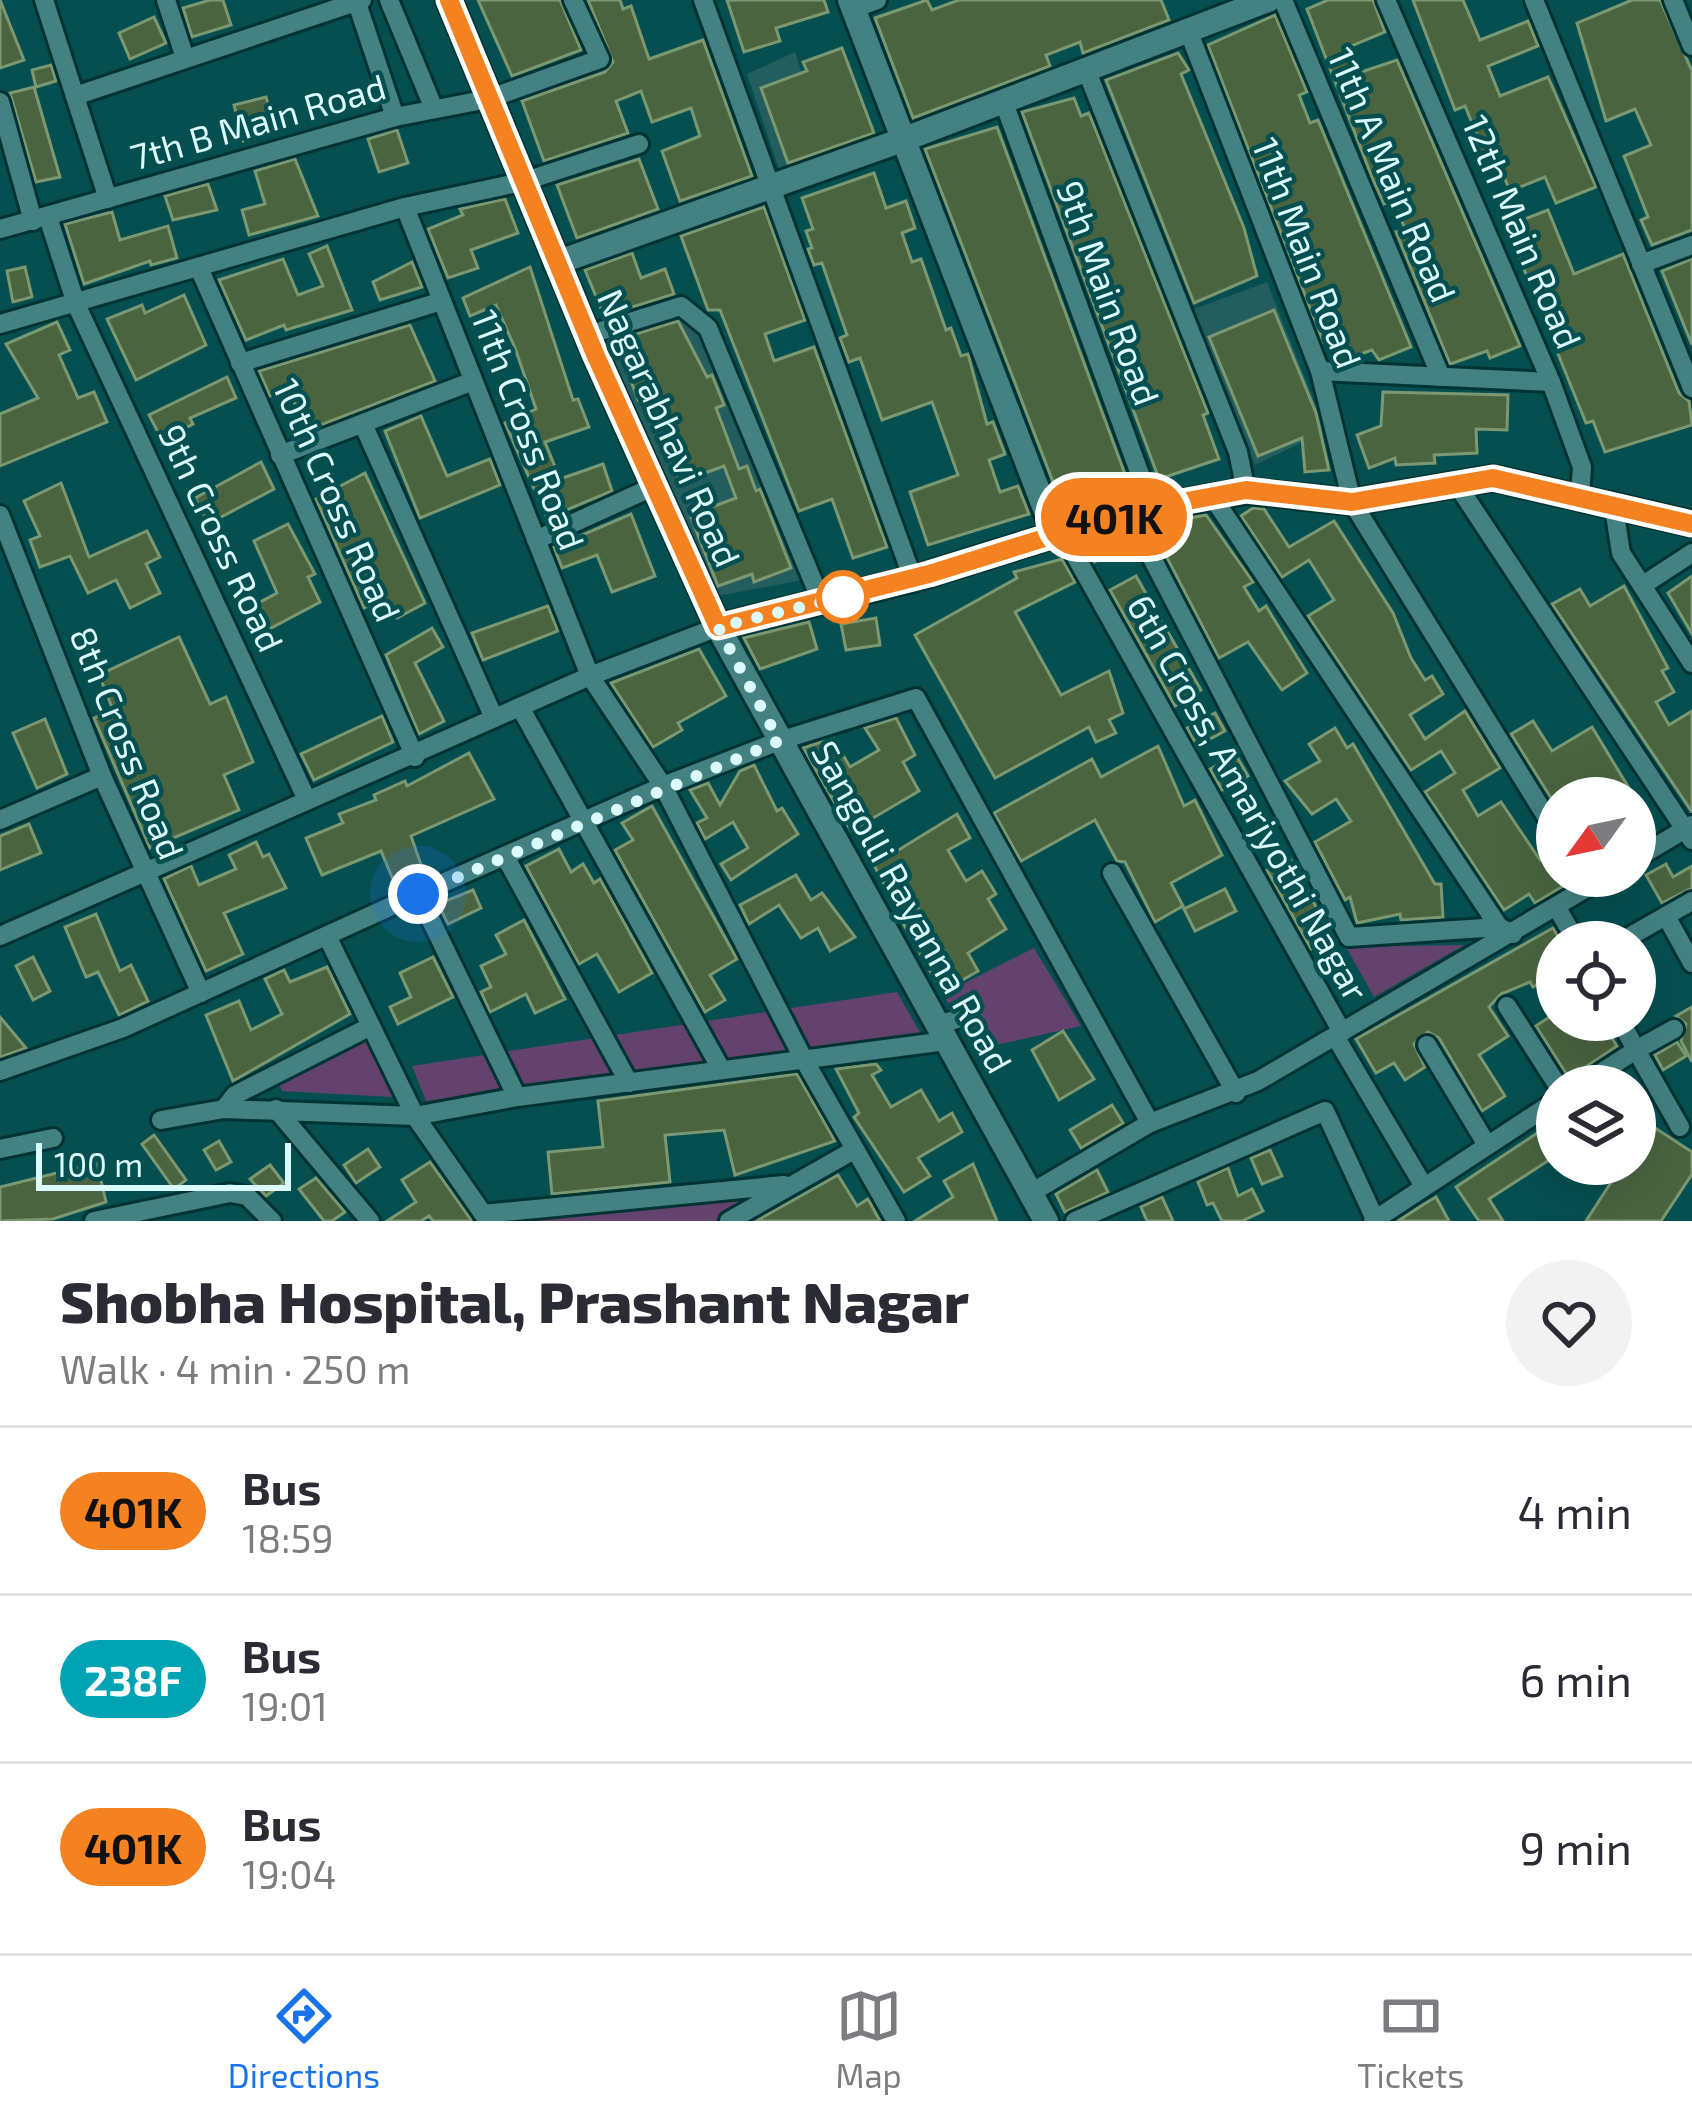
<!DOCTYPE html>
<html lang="en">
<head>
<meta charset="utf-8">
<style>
  :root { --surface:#fff; --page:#f2f2f3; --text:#2b2b33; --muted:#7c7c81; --line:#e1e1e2; --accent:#1a73e8 }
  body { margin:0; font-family:"Exo 2",sans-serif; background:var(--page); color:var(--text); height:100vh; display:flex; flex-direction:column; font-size:45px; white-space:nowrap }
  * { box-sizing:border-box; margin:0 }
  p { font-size:39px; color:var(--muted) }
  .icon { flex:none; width:66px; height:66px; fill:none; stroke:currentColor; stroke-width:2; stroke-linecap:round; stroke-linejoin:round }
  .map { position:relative; height:1221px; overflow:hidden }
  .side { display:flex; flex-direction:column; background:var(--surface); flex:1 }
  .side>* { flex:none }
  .badge { padding:0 24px; border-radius:39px; font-size:42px; line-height:78px }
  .needle { width:78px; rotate:237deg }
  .fabs { position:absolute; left:1536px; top:777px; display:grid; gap:24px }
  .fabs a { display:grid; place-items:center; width:120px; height:120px; border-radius:50%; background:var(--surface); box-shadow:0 12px 48px #0002; font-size:60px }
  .scale { position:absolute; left:36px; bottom:30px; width:255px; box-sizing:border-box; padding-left:12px; border:6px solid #dbfafb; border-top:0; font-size:33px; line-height:42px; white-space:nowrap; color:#dbfafb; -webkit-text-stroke:9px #064f51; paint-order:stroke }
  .you { position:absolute; width:60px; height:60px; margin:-30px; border:9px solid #fff; border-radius:50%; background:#1a73e8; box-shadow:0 0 0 18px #1a73e833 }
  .map>.badge { position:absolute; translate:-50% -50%; box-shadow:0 0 0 6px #fff }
  .round { display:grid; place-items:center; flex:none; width:126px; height:126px; border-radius:63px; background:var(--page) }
  .headline { display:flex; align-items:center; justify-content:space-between; height:204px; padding:0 60px }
  h1 { font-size:57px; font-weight:800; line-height:90px }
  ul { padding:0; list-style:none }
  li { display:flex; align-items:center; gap:36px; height:168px; padding:0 60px; border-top:3px solid var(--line) }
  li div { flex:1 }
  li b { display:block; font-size:45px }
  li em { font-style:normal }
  li .badge { min-width:132px; font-weight:700; text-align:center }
  .tab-bar { display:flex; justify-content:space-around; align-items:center; height:168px; border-top:3px solid var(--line); background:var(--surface); font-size:33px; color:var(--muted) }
  .tab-bar a { display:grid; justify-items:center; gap:6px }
  .tab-bar .active { color:var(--accent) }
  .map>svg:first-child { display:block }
  .built { fill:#245d5e }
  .green { fill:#63426e }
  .building { fill:#4a6440; stroke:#7b9871; stroke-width:3 }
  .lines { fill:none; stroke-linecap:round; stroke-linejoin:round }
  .street-casing { stroke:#003334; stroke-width:24 }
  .secondary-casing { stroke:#003334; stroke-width:30 }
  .street { stroke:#438183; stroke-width:18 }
  .secondary { stroke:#438183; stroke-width:24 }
  .line-casing { stroke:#fff; stroke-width:27 }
  .line { stroke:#f58220; stroke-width:18 }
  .walk { stroke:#dbfafb; stroke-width:12; stroke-dasharray:0 21.6 }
  .stop-dot { fill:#fff; stroke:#f58220; stroke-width:6 }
  .labels { text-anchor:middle; stroke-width:9; stroke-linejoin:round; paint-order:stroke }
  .street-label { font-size:36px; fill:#dbfafb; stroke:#064f51 }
</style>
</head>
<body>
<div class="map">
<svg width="1692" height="1221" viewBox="0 0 1692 1221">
  <rect width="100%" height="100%" fill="#064f51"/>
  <g class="built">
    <polygon points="795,52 830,162 782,178 747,74"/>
    <polygon points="1267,282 1326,431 1255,465 1189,311"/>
    <polygon points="681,312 703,334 802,580 713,597 603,336"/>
  </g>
  <g class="green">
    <polygon points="1464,945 1374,997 1346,947"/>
    <polygon points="1034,948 1081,1026 974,1050 943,994"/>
    <polygon points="897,992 924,1039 426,1101 412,1066"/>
    <polygon points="363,1027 393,1097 282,1091 271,1066"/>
    <polygon points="765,1192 719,1221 496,1221"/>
  </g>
  <g class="building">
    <polygon points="0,0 24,60 0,68"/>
    <polygon points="210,0 223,0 231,25 192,37 183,8"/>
    <polygon points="478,0 560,0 581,50 512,76"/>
    <polygon points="588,0 620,0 623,9 631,6 649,59 703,40 752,176 680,201 662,151 700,136 691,108 652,122 641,91 616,101 628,133 544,161 522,101 605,72 613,62"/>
    <polygon points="727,0 824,0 828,12 776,28 780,41 744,52"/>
    <polygon points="927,0 932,10 959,0 1161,0 1169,20 1083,53 1080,42 1046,55 1050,66 913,118 875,18"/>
    <polygon points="1328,0 1373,0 1385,32 1351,46 1361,72 1397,60 1520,346 1490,358 1487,351 1450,364 1396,232 1405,229 1394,201 1384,204 1373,180 1307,9"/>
    <polygon points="1413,0 1463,0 1480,40 1528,21 1538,46 1488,66 1500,96 1548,77 1596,187 1556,203 1545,177 1510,191 1498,162 1482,169 1472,142 1479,140 1465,106 1455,110"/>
    <polygon points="1632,0 1660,0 1692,71 1692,230 1652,245 1641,220 1648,217 1624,156 1651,145 1635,109 1606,121 1577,23"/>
    <polygon points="1275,15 1307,92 1299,95 1310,123 1318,120 1411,347 1379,360 1372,350 1346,359 1337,336 1323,342 1208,45"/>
    <polygon points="154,17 166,43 130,59 119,33"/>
    <polygon points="842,48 874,133 788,163 761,88 807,71 803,62"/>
    <polygon points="1178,53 1189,70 1181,74 1244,228 1257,276 1194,303 1106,80"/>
    <polygon points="51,65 56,81 36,87 32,70"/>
    <polygon points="34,87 60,177 36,182 10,93"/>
    <polygon points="266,97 276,133 243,141 234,105"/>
    <polygon points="1074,98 1081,116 1089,113 1208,413 1203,415 1219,459 1159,479 1022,112"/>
    <polygon points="997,127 1129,485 1063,508 925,149"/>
    <polygon points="397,130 408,163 379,172 368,139"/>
    <polygon points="295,159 318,216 249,235 242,210 265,204 255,171"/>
    <polygon points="639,159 658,209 577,238 557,185"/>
    <polygon points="874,173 886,208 906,201 915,228 902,233 912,262 921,259 946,330 951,328 961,356 968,354 987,424 993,422 1005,454 989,460 1000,492 1018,486 1029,514 928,545 910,492 958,475 932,402 882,420 860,358 849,362 840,338 847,335 822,263 814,265 808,249 812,248 806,231 813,229 802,198"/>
    <polygon points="208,184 217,210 173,220 165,196"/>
    <polygon points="505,199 518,233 471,250 478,268 448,278 428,229 463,215 460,209"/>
    <polygon points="764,207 805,320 765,334 774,361 814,347 887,547 853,558 832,499 799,511 720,310 708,310 681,236"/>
    <polygon points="1548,210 1574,274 1623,254 1679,393 1689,401 1692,425 1605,452 1593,421 1586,423 1554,344 1560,341 1548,311 1557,308 1544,276 1529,282 1507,226"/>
    <polygon points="112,212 120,240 168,226 177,258 151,265 150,261 84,284 65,224"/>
    <polygon points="327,246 352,310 286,330 284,325 246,340 219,280 283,259 298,295 323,286 309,254"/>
    <polygon points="632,253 641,278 665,269 674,294 604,316 585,270"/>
    <polygon points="1692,259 1692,345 1662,271"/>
    <polygon points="412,262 422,287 380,300 373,282"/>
    <polygon points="25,267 32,297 13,302 7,271"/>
    <polygon points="530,267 573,400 578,399 589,427 545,442 560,479 603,464 612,491 547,518 505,423 536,409 515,348 496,305 470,316 463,298"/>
    <polygon points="184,295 206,345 136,380 107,319 142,305 145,313"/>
    <polygon points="1274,310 1316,413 1329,470 1305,472 1302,438 1258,456 1209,337"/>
    <polygon points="678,321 707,377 712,375 724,405 716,408 739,469 747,466 756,491 760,489 791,568 754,582 752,574 718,586 690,515 736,498 724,466 680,482 660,429 654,431 642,398 638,400 616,340"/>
    <polygon points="57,322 70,350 59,355 78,398 94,392 107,422 0,466 0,414 38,398 6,344"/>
    <polygon points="410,325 435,381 305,431 289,389 270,396 259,371"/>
    <polygon points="227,377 236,398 190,418 193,424 162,440 149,415"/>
    <polygon points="1383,392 1508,395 1507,430 1476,429 1477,453 1434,455 1435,463 1396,465 1395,458 1369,468 1357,435 1381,426"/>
    <polygon points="421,416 447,476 490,459 500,485 420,518 385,431"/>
    <polygon points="261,462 274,489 208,524 195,498"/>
    <polygon points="365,473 425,603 397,618 385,597 364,608 316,499"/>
    <polygon points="61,483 89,557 147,531 160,557 146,564 160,593 130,608 116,580 88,593 70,556 40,567 30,540 40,536 24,501"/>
    <polygon points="1253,508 1264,509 1289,547 1334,521 1393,613 1411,658 1425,680 1432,676 1443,694 1410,715 1425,739 1465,711 1500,768 1463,790 1478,816 1501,802 1540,860 1557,849 1557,876 1580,876 1535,903 1529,894 1504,910 1425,792 1455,773 1441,751 1411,770 1308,616 1334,600 1309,560 1282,577 1241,516"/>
    <polygon points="631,514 655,576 612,592 597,555 562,568 554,547"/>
    <polygon points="1206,515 1253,582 1244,587 1259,611 1266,606 1307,673 1282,690 1248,642 1219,658 1150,525"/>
    <polygon points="288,524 315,574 308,577 320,602 260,634 247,609 277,593 254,541"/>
    <polygon points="1114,534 1122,548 1094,562 1086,548"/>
    <polygon points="1062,559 1075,582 1015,612 1061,695 1109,671 1123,713 1109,720 1116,733 1096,742 1089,727 995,778 915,635 1017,578 1014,572"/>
    <polygon points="1136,576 1201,690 1175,706 1110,590"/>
    <polygon points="1692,576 1692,634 1668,593"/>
    <polygon points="1624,586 1668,668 1662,671 1674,692 1656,702 1669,725 1692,711 1692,812 1552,604 1580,589 1590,606"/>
    <polygon points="548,606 558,631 483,660 472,633"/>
    <polygon points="876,618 880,645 846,650 841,624"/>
    <polygon points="809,622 817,649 760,669 744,638"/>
    <polygon points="432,628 443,647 415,663 444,721 419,734 386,655"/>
    <polygon points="179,637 210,704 226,697 253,762 224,775 239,810 150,848 94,718 113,710 99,675"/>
    <polygon points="699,649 726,696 678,723 682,730 653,747 611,683"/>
    <polygon points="1215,713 1225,731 1197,746 1187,728"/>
    <polygon points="382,716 393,742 314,780 301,754"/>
    <polygon points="896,718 915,755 903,762 919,791 851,831 803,748 833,738 850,767 879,750 865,728"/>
    <polygon points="45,719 67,774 37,788 13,733"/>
    <polygon points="1533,721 1552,751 1592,727 1635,798 1551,798 1511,734"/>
    <polygon points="1335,728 1347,748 1353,744 1435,884 1441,884 1443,917 1401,920 1400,914 1357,923 1350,897 1345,900 1315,842 1351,821 1336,799 1312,814 1285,781 1320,761 1309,744"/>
    <polygon points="1158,746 1184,806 1195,800 1222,855 1171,883 1183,906 1155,922 1125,862 1117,861 1095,820 1021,861 994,813 1092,759 1101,777"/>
    <polygon points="469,753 494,799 411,836 425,876 397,889 381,851 322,875 306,838 343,823 339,814 376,800 374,795 405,781 407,786"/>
    <polygon points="1236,755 1248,776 1222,790 1210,769"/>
    <polygon points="754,765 777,811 782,808 798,834 731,880 721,864 748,848 733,822 705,839 697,823 707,818 690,790 708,783 720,805 740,771"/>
    <polygon points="1635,800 1654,832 1635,843"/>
    <polygon points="652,806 737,959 710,975 725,1000 705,1012 615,850 633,840 622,823"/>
    <polygon points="957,814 970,838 948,850 966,881 982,871 996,894 988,899 1006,929 968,953 978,971 942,992 900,918 918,908 900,878 885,886 874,865"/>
    <polygon points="29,824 41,853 0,870 0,836"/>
    <polygon points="256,842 263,857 269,854 286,888 224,913 243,954 206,971 164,879 191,866 199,885 236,869 229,855"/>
    <polygon points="559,849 571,872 583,864 594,883 600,879 652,973 619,992 597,954 579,964 526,866"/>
    <polygon points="1289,857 1333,938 1311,949 1267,870"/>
    <polygon points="1666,864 1673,877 1692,866 1692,888 1662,903 1646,875"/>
    <polygon points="796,875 811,900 822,893 855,937 830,951 818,928 801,938 779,905 749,924 740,905"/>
    <polygon points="1225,889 1236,911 1195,931 1184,909"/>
    <polygon points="473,890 481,908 448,924 438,904"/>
    <polygon points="96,914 120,971 131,965 148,1001 119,1015 98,972 86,977 65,927"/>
    <polygon points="524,920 565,999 535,1013 526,994 490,1012 481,992 491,987 481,966 506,954 496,935"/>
    <polygon points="1553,928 1561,942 1557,942 1557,973 1533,987 1530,982 1501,994 1489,1007 1508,1036 1479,1055 1505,1096 1482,1111 1439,1038 1428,1032 1414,1044 1425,1067 1405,1080 1394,1063 1376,1073 1356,1039"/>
    <polygon points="33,957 50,991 33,1000 16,966"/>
    <polygon points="433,957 453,997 398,1024 390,1007 411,997 400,973"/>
    <polygon points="327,967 350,1014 233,1081 206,1015 239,1001 251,1030 282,1014 265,979 284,970 290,982"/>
    <polygon points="1692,1007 1692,1062 1681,1041 1686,1024 1676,1016"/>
    <polygon points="1557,1012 1557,1020 1600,1020 1617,1046 1569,1078 1536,1026"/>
    <polygon points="0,1017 26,1048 0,1057"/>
    <polygon points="1063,1031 1094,1079 1059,1100 1032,1050"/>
    <polygon points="1677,1042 1686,1056 1663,1070 1655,1055"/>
    <polygon points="876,1064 881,1070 872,1075 891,1107 921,1090 939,1121 952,1113 962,1132 918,1158 930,1176 904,1192 854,1117 859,1113 836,1069"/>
    <polygon points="797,1074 835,1141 735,1175 724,1130 665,1135 670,1182 552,1194 548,1152 603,1147 598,1101"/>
    <polygon points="1112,1105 1123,1123 1081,1148 1070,1130"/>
    <polygon points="1557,1120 1557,1155 1489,1199 1503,1221 1479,1221 1456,1187"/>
    <polygon points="1649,1124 1692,1152 1692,1174 1661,1221 1586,1221 1623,1164 1635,1164 1635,1146"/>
    <polygon points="154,1135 186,1180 174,1189 142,1144"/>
    <polygon points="219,1141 231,1162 216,1170 204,1150"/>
    <polygon points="368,1149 380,1167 356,1183 344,1165"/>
    <polygon points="1270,1150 1282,1176 1262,1184 1251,1158"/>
    <polygon points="430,1162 472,1221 433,1221 429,1216 421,1221 387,1221 416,1202 402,1180"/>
    <polygon points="97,1163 106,1202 53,1219 0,1221 0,1187"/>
    <polygon points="973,1164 997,1221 915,1221 953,1197 944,1181"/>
    <polygon points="270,1165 284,1183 266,1196 250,1179"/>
    <polygon points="1228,1168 1238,1196 1252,1189 1263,1211 1242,1221 1222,1221 1213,1203 1207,1205 1198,1182"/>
    <polygon points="1097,1170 1108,1192 1065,1212 1056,1194"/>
    <polygon points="838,1175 857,1206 868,1199 880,1221 756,1221"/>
    <polygon points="316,1178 345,1212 332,1221 324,1221 299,1189"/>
    <polygon points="1162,1197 1173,1221 1147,1221 1141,1207"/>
    <polygon points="1436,1197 1449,1221 1398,1221 1421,1206"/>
  </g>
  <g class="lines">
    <g class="street-casing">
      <g id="street">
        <polyline points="44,0 108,199"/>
        <polyline points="166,0 185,58"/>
        <polyline points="356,0 395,117"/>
        <polyline points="389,0 434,109"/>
        <polyline points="703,0 913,579"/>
        <polyline points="1283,0 1441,377"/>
        <polyline points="1386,0 1551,382 1582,467 1580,495"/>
        <polyline points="1534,0 1692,388"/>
        <polyline points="1673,0 1692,46"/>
        <polyline points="853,9 877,0"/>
        <polyline points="1188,30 1320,371 1352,502 1557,834"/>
        <polyline points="1086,69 1238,452 1246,491"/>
        <polyline points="75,96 362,0"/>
        <polyline points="1003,100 1152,507"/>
        <polyline points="0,102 33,221"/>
        <polyline points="405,207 590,676 663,786 803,1058 896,1221"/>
        <polyline points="48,217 76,304 307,800"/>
        <polyline points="0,229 395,117 488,99 600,59 573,0"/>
        <polyline points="1641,264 1692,245"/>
        <polyline points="199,268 415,757"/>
        <polyline points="0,324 405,207 522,182 639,144"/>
        <polyline points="588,335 681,306 708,328 822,603"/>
        <polyline points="240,363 442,301"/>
        <polyline points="1320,371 1551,382"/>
        <polyline points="363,424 494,718"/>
        <polyline points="280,455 473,381"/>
        <polyline points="1456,483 1692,840"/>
        <polyline points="1212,496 1499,927"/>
        <polyline points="1613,502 1621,553 1692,663"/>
        <polyline points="1128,512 1349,937 1499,927 1513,934"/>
        <polyline points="0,515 102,776 201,993"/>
        <polyline points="1062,532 1342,1032"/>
        <polyline points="536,540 655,486"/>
        <polyline points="1643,585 1692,553"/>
        <polyline points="520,707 721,1069"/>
        <polyline points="0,820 102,776"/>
        <polyline points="506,858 629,1083"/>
        <polyline points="1635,859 1692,825"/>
        <polyline points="1112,873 1236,1093"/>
        <polyline points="418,894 663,786 779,741 916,698 1150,1123"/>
        <polyline points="1557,908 1577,942"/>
        <polyline points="1666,916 1692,963"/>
        <polyline points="0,936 590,676 718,627"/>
        <polyline points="327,936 415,1116 488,1221"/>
        <polyline points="1620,942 1692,901"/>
        <polyline points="1507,1006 1558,1086"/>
        <polyline points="937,1026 962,1017"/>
        <polyline points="1674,1029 1636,1050 1680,1127"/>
        <polyline points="1335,1036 1423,1185"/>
        <polyline points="1427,1045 1487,1145"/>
        <polyline points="0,1071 123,1028 418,894 517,1097"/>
        <polyline points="1580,1086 1636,1050 1620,1020"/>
        <polyline points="224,1109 235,1095 371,1026"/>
        <polyline points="276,1109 370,1221"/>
        <polyline points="161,1120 224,1109 415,1116 517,1097 946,1041"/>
        <polyline points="0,1149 53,1138"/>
        <polyline points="1029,1194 1150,1123 1258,1081 1607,876"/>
        <polyline points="483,1214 784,1185"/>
        <polyline points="94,1221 230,1193 247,1196 272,1221"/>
        <polyline points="729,1221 854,1150"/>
        <polyline points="1075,1221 1325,1111 1374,1217"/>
        <polyline points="1373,1221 1557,1100"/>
      </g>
    </g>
    <g class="secondary-casing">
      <g id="secondary">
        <polyline points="449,0 595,354 718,627 1046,1221"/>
        <polyline points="850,0 1055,535"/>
        <polyline points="556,263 905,139 1268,0"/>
        <polyline points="718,627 913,579 1128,512 1246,491 1352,502 1493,478 1692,524"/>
      </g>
    </g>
    <use href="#street" class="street"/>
    <use href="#secondary" class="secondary"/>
  </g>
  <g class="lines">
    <g class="line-casing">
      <polyline id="line" points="449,0 595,354 718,627 929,574 1128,512 1246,490 1352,502 1493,478 1692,524"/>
    </g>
    <use href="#line" class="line"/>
    <polyline class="walk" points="418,894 779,741 718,627 843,597"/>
  </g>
  <circle class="stop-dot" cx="843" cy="597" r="24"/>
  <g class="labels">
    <g class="street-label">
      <text transform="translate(258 122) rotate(-16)" y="13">7th B Main Road</text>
      <text transform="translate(1392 175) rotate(67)" y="13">11th A Main Road</text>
      <text transform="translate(1522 232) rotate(67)" y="13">12th Main Road</text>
      <text transform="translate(1307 253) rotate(69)" y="13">11th Main Road</text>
      <text transform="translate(1108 293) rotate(70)" y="13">9th Main Road</text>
      <text transform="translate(669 428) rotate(66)" y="13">Nagarabhavi Road</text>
      <text transform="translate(528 430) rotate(69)" y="13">11th Cross Road</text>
      <text transform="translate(337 500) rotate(66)" y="13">10th Cross Road</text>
      <text transform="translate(221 538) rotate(65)" y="13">9th Cross Road</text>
      <text transform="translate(127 743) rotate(68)" y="13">8th Cross Road</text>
      <text transform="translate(1248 798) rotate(61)" y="13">6th Cross, Amarjyothi Nagar</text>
      <text transform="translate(912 907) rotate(61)" y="13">Sangolli Rayanna Road</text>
    </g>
  </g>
</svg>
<div class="fabs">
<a><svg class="needle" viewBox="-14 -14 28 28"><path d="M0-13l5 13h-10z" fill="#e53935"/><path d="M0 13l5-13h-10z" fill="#7c7c81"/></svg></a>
<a><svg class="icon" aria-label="locate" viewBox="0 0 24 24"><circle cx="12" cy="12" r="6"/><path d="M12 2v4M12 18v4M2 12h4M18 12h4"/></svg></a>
<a><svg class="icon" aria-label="layers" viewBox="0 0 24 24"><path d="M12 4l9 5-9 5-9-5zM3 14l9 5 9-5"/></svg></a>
</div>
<div class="scale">100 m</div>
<div class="you" style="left:418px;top:894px"></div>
<b class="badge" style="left:1114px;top:517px;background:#f58220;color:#111">401K</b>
</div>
<section class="side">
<div class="headline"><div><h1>Shobha Hospital, Prashant Nagar</h1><p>Walk · 4 min · 250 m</p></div><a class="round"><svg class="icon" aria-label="heart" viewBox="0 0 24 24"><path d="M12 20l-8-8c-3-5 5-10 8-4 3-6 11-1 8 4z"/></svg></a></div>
<ul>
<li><span class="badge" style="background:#f58220;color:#111">401K</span><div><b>Bus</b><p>18:59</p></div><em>4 min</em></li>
<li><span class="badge" style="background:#00a3b4;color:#fff">238F</span><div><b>Bus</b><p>19:01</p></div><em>6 min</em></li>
<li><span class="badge" style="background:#f58220;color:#111">401K</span><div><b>Bus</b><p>19:04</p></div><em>9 min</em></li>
</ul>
</section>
<nav class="tab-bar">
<a class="active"><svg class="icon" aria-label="directions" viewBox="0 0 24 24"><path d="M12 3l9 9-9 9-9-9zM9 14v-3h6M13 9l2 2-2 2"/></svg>Directions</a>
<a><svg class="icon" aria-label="map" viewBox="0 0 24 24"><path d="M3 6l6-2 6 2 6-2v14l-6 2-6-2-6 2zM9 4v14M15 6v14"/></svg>Map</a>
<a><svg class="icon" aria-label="tickets" viewBox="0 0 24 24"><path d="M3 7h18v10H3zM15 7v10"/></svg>Tickets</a>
</nav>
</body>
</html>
